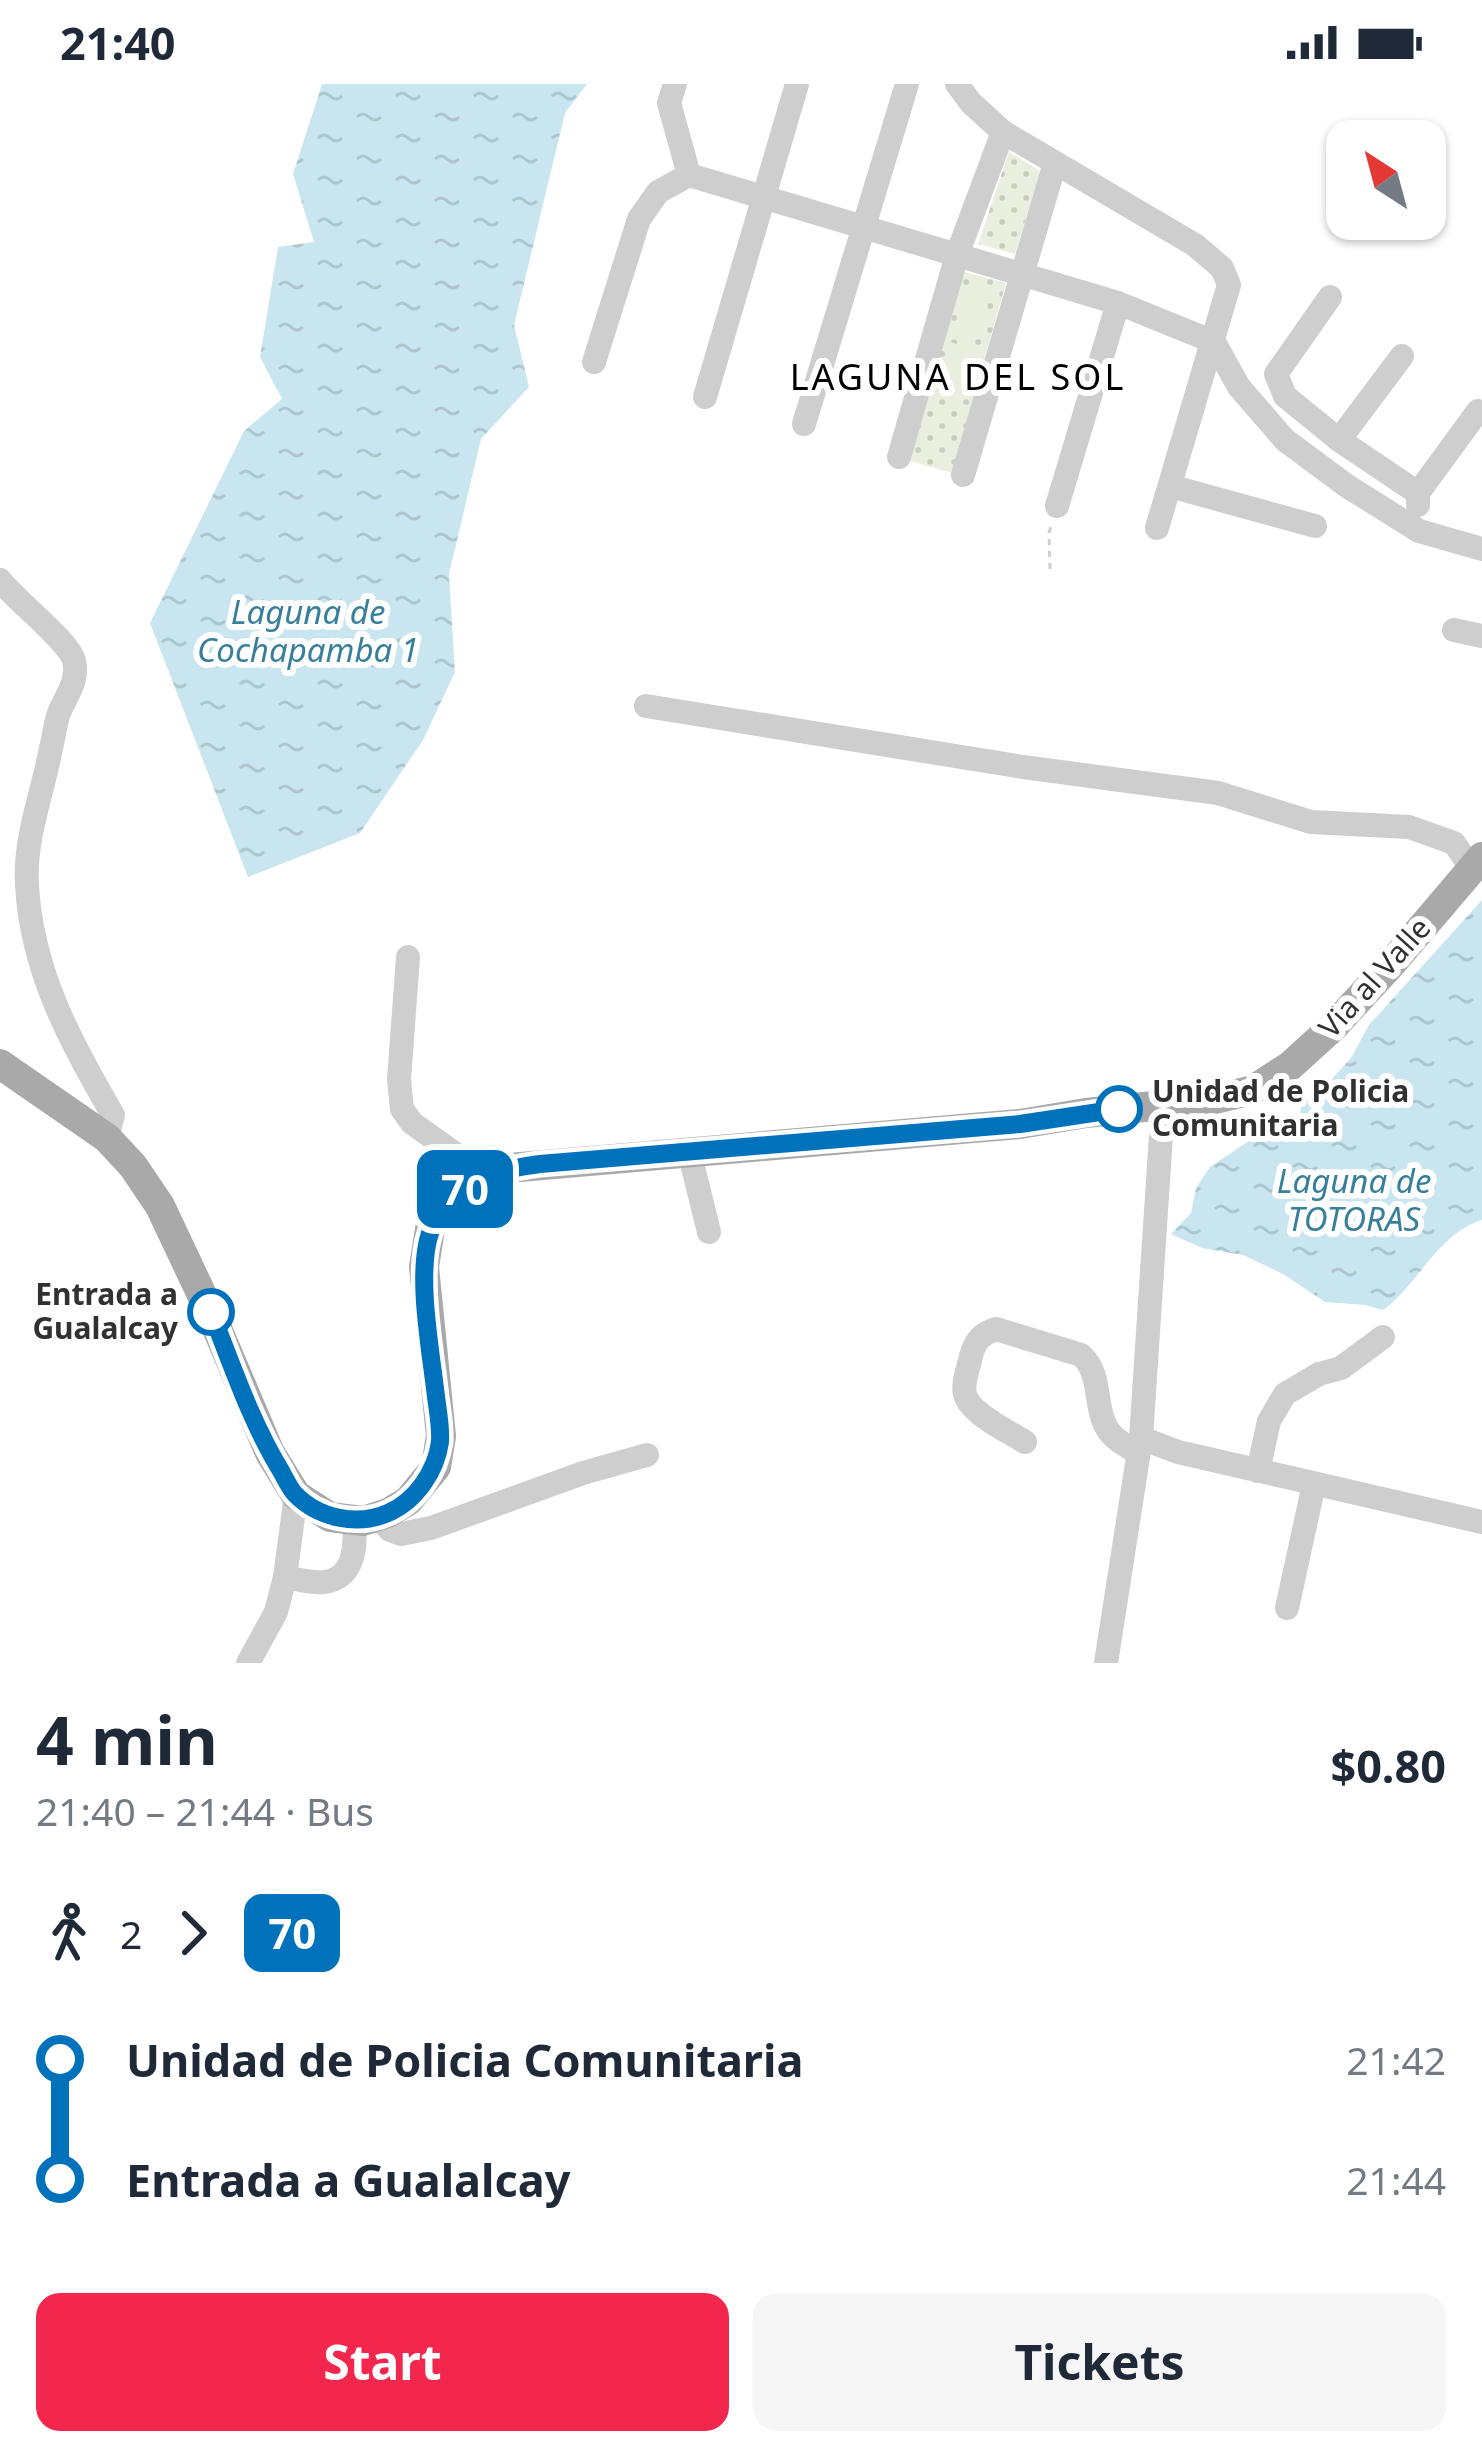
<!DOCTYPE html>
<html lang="en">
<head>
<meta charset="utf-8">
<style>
  :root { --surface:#fff; --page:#f6f6f7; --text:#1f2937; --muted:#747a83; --accent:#f3274d }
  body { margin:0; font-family:"Noto Sans",sans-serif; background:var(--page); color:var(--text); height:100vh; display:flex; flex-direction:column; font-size:45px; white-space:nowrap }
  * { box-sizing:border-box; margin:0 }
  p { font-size:39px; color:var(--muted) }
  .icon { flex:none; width:66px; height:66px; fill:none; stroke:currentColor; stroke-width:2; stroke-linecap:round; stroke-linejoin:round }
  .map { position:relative; height:1579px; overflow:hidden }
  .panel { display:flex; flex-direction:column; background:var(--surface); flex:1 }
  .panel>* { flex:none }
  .badge { padding:0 24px; border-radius:18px; font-size:42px; line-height:78px }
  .needle { width:78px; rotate:324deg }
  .controls { position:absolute; left:1326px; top:36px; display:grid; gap:24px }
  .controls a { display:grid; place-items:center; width:120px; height:120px; border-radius:24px; background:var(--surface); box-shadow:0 3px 9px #0004; font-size:60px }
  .map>.badge { position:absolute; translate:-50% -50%; box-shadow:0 0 0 6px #fff }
  .legs { display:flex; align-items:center; gap:18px; height:132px; padding:0 36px; font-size:39px }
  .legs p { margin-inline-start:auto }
  .head { display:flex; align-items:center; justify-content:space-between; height:204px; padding:0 36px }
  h1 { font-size:66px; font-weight:700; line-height:90px }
  .action { display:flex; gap:24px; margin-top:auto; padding:24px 36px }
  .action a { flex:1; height:138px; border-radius:24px; background:var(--accent); color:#fff; font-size:48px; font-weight:700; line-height:138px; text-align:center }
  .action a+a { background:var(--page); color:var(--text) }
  ul { padding:0 36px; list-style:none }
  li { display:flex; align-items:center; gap:42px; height:120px; font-size:45px }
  li i { display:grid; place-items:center; width:18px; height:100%; margin:0 15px; background:currentColor }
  li i::after { content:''; width:30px; height:30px; margin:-15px; border:9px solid; border-radius:50%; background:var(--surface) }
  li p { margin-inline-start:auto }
  li:first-child i { background:linear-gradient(#0000 50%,currentColor 0) }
  li:last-child i { background:linear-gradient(currentColor 50%,#0000 0) }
  .status { display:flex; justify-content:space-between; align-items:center; height:84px; padding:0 60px; background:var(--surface); direction:ltr }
  .status svg { height:33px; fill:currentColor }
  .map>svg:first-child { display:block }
  .park { fill:url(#park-dots) }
  .garden { fill:#e9eede }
  .water { fill:url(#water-ripples) }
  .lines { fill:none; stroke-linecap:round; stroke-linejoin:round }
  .path { stroke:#cecece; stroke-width:3; stroke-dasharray:6 6; stroke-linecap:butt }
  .minor { stroke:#cecece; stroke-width:24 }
  .major { stroke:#a9a9a9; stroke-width:30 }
  .line-1-casing { stroke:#fff; stroke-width:27 }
  .line-1 { stroke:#0072bc; stroke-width:18 }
  .stop-1-dot { fill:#fff; stroke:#0072bc; stroke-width:6 }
  .labels { text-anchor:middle; stroke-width:12; stroke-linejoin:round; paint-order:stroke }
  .street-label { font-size:30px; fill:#313131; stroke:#fff }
  .stop-label { font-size:30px; font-weight:bold; fill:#313131; stroke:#fff; text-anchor:start }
  .water-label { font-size:33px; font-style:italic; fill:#377f9a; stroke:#fff }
  .quarter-label { font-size:36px; letter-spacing:3px; fill:#000; stroke:#fff }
</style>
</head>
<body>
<div class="status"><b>21:40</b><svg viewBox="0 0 49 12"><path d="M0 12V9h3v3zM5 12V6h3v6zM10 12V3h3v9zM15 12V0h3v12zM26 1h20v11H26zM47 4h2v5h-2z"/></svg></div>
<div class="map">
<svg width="1482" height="1579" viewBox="0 0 1482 1579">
  <defs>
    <pattern id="park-dots" width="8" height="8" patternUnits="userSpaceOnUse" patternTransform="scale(3)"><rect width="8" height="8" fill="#e9eede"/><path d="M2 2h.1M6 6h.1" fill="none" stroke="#c8cdbf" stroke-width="1.8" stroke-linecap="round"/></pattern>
    <pattern id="water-ripples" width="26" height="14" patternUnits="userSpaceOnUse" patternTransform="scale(3)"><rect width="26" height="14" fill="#c9e5ef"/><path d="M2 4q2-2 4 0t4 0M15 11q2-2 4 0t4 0" fill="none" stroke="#adc5cd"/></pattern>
  </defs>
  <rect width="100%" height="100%" fill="#fff"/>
  <g class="park">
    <polygon points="1009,68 1040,87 1015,170 978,160"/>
    <polygon points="964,188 1006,199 952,389 910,377"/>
  </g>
  <g class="garden">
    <polygon points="967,203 991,211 977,256 953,248"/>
    <polygon points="950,258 974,265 960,311 936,303"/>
  </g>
  <g class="water">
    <polygon points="322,0 587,0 565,29 514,241 529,303 481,355 449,490 455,588 423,656 360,749 248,793 150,539 244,347 282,315 260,273 278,163 314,158 293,90"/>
    <path d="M 1482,816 L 1482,1136 C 1436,1151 1420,1199 1383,1226 L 1365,1221 L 1325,1218 L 1283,1190 L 1243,1171 L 1202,1164 L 1171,1150 L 1191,1129 L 1196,1104 L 1210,1083 L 1259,1050 L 1279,1051 L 1300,1036 L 1301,1021 L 1320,1008 L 1351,974 L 1369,941 Z"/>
  </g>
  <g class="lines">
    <polyline class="path" points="1050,485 1049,449 1052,439"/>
    <g class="minor">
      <polyline points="957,0 971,19 1003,48 1195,161 1222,184 1229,201 1157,444"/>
      <polyline points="689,91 1118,219 1214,258 1239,303 1285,356 1347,402 1419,447 1482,465"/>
      <polyline points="1330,213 1276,290 1285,312 1339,356 1418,409"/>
      <polyline points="594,278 639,135 658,108 689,91 669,19 675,0"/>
      <polyline points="705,313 797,0"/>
      <polyline points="804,340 907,0"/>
      <polyline points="1339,356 1402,272"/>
      <polyline points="899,373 957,171 1003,48"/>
      <polyline points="963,391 1055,79"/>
      <polyline points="1170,402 1315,442"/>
      <polyline points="1418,421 1418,409 1478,327"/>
      <polyline points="1057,422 1118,219"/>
      <path d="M 0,496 C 15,516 70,558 74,577 C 79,596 66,612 59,629 C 55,640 54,653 51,664 C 43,708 24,755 27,800 C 31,886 71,959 113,1031 L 107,1054"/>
      <polyline points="1454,546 1482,552"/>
      <polyline points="646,622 1023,683 1218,709 1311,738 1409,743 1454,759 1472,785"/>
      <polyline points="408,873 399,996 402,1025 412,1039 454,1069 477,1096"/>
      <polyline points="689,1067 709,1148"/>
      <polyline points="1141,1354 1178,1368 1482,1438"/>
      <path d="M 1025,1358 C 1009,1348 969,1329 965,1310 C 962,1299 969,1283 971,1272 C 975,1257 981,1250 996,1245 L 1081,1271 C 1105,1292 1091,1330 1113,1352 C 1120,1359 1131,1364 1138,1370"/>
      <polyline points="1258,1387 1269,1337 1285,1310 1319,1290 1341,1284 1383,1253"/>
      <polyline points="366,1436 383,1438 390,1446 401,1450 431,1444 583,1389 647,1371"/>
      <path d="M 285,1493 C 298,1495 312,1500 324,1498 C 355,1495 357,1459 353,1436"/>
      <polyline points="1287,1524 1314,1400"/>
      <polyline points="248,1579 276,1528 285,1493 296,1411"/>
      <polyline points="1106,1579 1141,1354 1163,1021"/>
    </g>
    <polyline class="major" points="0,980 107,1054 133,1082 160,1122 210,1228 270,1369 296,1411 330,1433 363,1437 388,1429 408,1417 436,1383 441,1352 424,1183 430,1145 449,1118 477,1096 508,1084 1020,1040 1086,1029 1211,1016 1253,1006 1290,982 1333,943 1391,880 1482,773"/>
  </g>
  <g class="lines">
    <g class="line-1-casing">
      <path id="line-1" d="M 211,1228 C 232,1281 251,1338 281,1387 C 285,1394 290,1405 295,1410 C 319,1435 358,1442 388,1429 C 416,1417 436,1387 440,1358 C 441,1343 438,1328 436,1313 C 431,1267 416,1191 430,1149 C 445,1101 497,1085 540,1080 L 1020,1040 L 1119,1025"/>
    </g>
    <use href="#line-1" class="line-1"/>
  </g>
  <g class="stop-1-dot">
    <circle cx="1119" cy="1025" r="21"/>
    <circle cx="211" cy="1228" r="21"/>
  </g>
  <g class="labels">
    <g class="street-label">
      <text transform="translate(1375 894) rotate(-48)" y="10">Via al Valle</text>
    </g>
    <g class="stop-label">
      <text x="1152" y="1018">Unidad de Policia<tspan x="1152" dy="34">Comunitaria</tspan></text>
      <text x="178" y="1221" text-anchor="end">Entrada a<tspan x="178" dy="34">Gualalcay</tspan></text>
    </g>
    <g class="water-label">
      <text x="308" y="540">Laguna de<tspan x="308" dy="38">Cochapamba 1</tspan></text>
      <text x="1354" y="1109">Laguna de<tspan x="1354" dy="38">TOTORAS</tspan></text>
    </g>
    <g class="quarter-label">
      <text x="958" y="306">LAGUNA DEL SOL</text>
    </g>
  </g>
</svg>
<div class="controls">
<a><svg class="needle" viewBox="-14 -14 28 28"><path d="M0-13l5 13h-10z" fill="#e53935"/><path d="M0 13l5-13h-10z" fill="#747a83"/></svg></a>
</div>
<b class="badge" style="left:465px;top:1105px;background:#0072bc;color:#fff">70</b>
</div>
<section class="panel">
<div class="head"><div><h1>4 min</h1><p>21:40 – 21:44 · Bus</p></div><b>$0.80</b></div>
<div class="legs"><svg class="icon" aria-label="walk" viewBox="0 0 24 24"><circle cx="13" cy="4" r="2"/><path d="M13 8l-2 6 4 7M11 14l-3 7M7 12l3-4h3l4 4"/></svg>2<svg class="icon" aria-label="forward" viewBox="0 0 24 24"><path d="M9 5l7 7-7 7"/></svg><b class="badge" style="background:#0072bc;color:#fff">70</b></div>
<ul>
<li><i style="color:#0072bc"></i><b>Unidad de Policia Comunitaria</b><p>21:42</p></li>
<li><i style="color:#0072bc"></i><b>Entrada a Gualalcay</b><p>21:44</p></li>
</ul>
<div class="action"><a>Start</a><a>Tickets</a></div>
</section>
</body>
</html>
